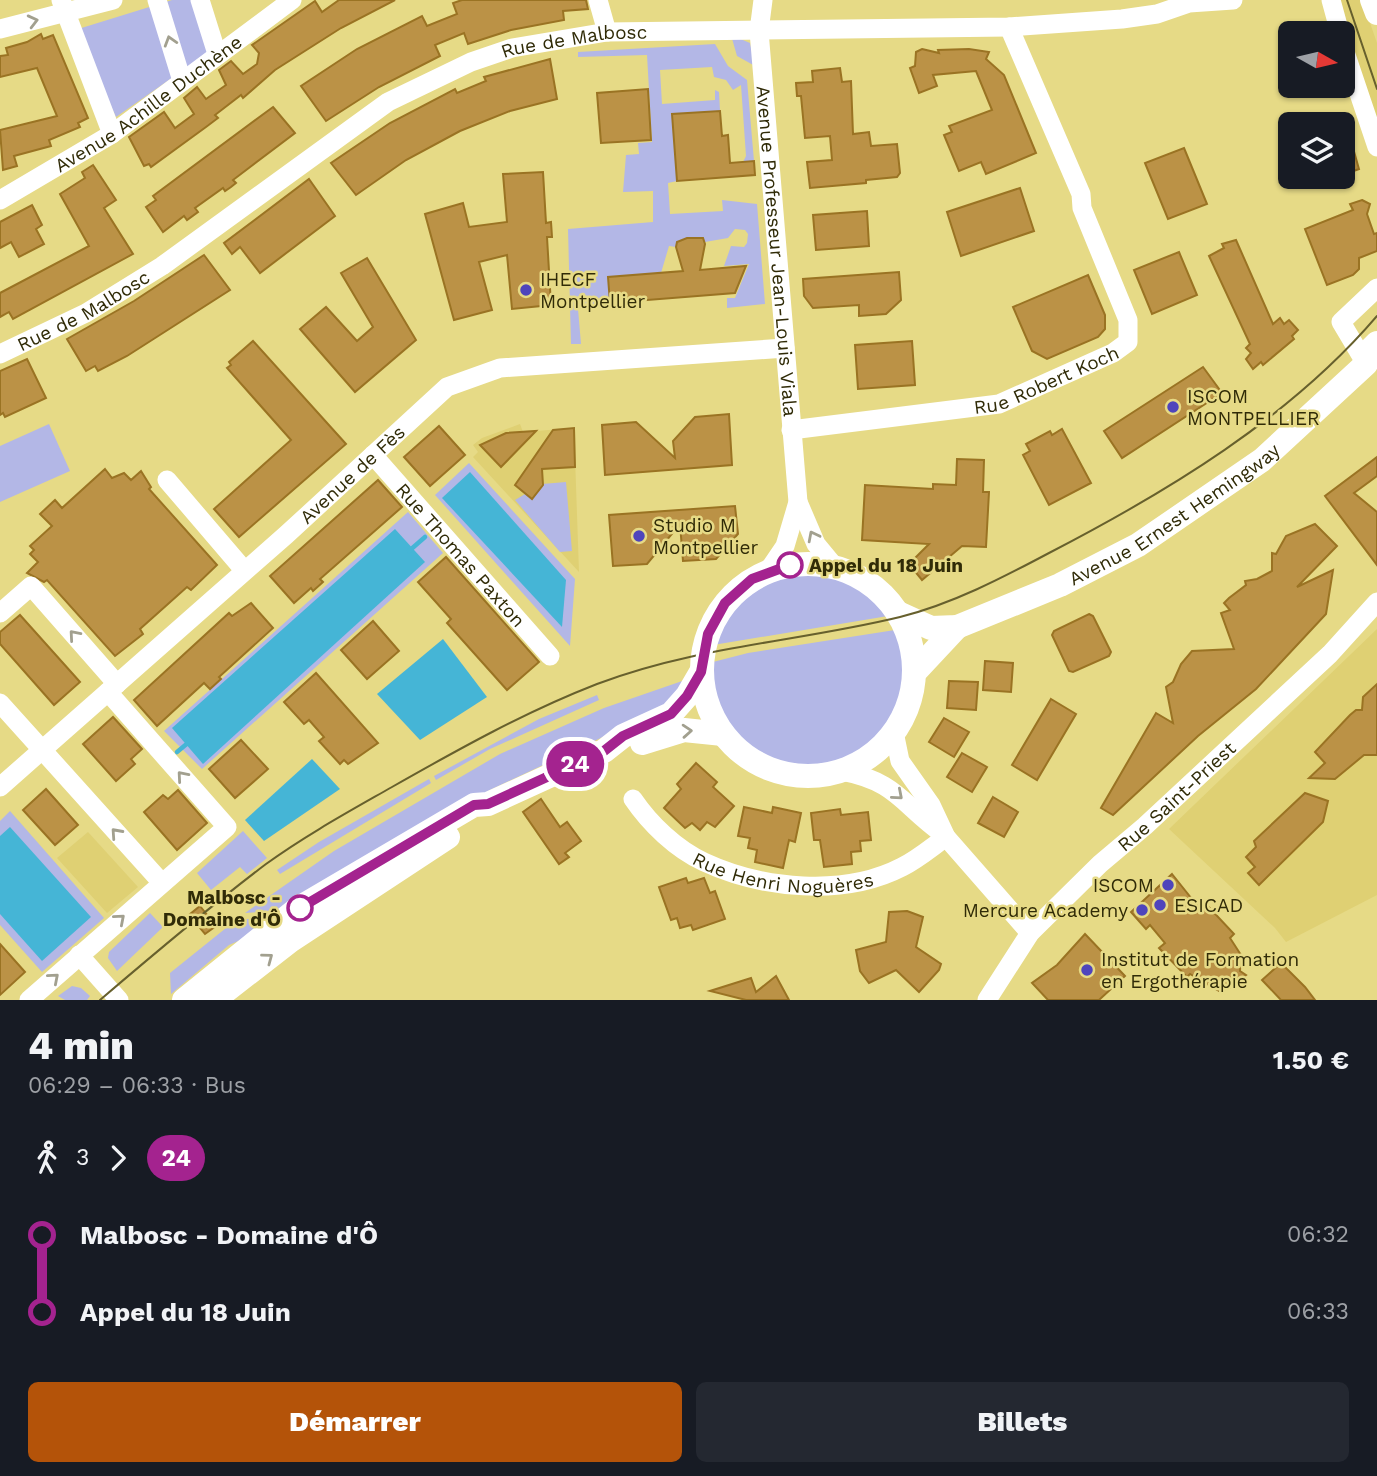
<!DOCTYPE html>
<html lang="fr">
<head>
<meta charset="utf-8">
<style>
  :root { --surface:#171b24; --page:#242831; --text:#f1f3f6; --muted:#9ea1a6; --accent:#b45309 }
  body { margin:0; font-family:"Work Sans",sans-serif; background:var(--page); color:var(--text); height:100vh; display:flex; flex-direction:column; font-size:26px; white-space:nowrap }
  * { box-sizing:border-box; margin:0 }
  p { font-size:23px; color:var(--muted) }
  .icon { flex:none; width:38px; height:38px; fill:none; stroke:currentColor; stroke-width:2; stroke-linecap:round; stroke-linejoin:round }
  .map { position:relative; height:1000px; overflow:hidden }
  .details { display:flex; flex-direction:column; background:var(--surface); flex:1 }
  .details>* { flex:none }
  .badge { padding:0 14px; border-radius:23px; font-size:24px; line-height:46px }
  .needle { width:46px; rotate:98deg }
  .controls { position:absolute; left:1278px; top:21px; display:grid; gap:14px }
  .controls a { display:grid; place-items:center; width:77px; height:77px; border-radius:10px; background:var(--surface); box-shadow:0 2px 5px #0004; font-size:35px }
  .map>.badge { position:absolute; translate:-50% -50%; box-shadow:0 0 0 4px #fff }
  .legs { display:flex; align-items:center; gap:10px; height:77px; padding:0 28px; font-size:23px }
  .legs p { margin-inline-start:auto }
  .headline { display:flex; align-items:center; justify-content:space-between; height:119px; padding:0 28px }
  h1 { font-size:38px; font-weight:800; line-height:52px }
  .action { display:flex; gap:14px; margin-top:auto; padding:14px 28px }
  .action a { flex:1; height:80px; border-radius:10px; background:var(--accent); color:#fff; font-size:28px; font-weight:800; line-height:80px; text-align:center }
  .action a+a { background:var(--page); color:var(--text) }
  ul { padding:0 28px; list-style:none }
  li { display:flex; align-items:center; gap:24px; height:77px; font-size:26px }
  li i { display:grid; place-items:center; width:10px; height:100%; margin:0 9px; background:currentColor }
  li i::after { content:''; width:18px; height:18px; margin:-9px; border:5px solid; border-radius:50%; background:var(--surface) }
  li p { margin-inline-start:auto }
  li:first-child i { background:linear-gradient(#0000 50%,currentColor 0) }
  li:last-child i { background:linear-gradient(currentColor 50%,#0000 0) }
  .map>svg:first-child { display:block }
  .built { fill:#dfd073 }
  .green { fill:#b3b7e6 }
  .water { fill:#45b5d6 }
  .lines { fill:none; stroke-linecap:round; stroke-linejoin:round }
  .stream { stroke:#45b5d6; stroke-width:4.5 }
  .building { fill:#bb9246; stroke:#9a7323; stroke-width:2 }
  .minor { stroke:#fff; stroke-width:19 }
  .major { stroke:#fff; stroke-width:24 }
  .tram { stroke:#67602d; stroke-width:2 }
  .oneway { stroke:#a2a08f }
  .line-1-casing { stroke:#fff; stroke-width:16 }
  .line-1 { stroke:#a4238f; stroke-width:10 }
  .poi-dot { fill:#4f45bc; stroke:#e6da86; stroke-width:2.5 }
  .stop-1-dot { fill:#fff; stroke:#a4238f; stroke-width:3.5 }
  .labels { text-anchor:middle; stroke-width:5; stroke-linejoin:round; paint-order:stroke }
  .street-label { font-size:19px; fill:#302b07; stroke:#e6da86 }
  .poi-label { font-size:19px; fill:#302b07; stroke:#e6da86; text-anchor:start }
  .stop-label { font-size:19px; font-weight:bold; fill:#302b07; stroke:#e6da86; text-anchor:start }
</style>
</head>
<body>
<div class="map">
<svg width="1377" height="1000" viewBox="0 0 1377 1000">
  <rect width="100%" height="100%" fill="#e6da86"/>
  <g class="built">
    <polygon points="1321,0 1362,0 1377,43 1377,132"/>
    <polygon points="520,424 523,432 574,428 579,572 473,457 478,452 473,445 482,438"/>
    <polygon points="1377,629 1377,895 1286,942 1275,928 1169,829"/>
    <polygon points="88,832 138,887 107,913 57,858"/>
  </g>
  <g class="green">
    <polygon points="172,0 196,0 212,50 116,117 75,30"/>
    <polygon points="731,35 750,43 755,66 737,56"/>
    <polygon points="715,44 728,66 747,80 754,161 743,162 746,156 741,85 733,90 726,80 714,77 712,67 660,70 662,104 715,100 715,90 719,92 720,111 672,115 677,181 668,183 670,214 723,211 722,200 757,204 765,304 727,308 727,298 735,298 749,264 724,266 731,246 744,247 747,243 748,234 745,230 735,229 728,238 705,242 703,238 677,242 676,247 669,246 661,273 608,277 610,307 578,309 581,344 571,344 568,229 653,222 653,191 623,192 626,155 639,154 638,143 652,142 647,55 578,57 578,52"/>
    <polygon points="49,424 70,471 0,502 0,446"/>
    <polygon points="469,463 575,579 570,646 435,495"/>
    <polygon points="566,482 572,551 560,552 515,500 542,484"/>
    <polygon points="408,512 443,553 202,769 164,731"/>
    <path d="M 795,573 C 832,575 865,584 888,616 L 713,645 C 727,602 753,586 795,573 Z"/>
    <path d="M 895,630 C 904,645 905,665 903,682 C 891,769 773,804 725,724 C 713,705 711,685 709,663 L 748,653 Z"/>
    <polygon points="688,679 673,704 490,790 299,897 297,894 278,911 245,913 334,851 500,754 604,708"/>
    <polygon points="597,695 599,700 490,749 436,780 434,776 539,719"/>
    <polygon points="429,779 431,783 280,874 277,870 319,842"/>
    <polygon points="10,811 104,918 42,972 0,925 0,821"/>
    <polygon points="243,831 267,858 247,874 240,867 211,890 197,873"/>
    <polygon points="150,913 163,927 117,971 108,958 109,952"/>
    <polygon points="269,917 252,935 229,945 171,994 170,973 236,920"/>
    <polygon points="72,986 81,988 90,996 87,1000 65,1000 58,996"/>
  </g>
  <g class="water">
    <polygon points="470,472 566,580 562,627 442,498"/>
    <polygon points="395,529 425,562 203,764 172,728"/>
    <polygon points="443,639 487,697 420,740 377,694"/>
    <polygon points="312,759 340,789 264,841 245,820"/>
    <polygon points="10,827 91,917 42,961 0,914 0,836"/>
  </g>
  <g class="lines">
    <g class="stream">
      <polyline points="409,551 425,537"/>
      <polyline points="177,752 189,742"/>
    </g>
  </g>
  <g class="building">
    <polygon points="339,0 395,0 341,28 275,70 243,98 241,95 215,115 218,118 206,127 151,167 149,164 144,166 129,137 164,112 175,128 194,114 184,98 197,87 206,99 226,85 219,70 231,61 243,74 257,64 259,53 252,45 315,1 322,12"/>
    <polygon points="462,0 586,0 588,9 563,11 564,20 511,30 468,44 464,33 435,45 440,56 379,87 326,121 301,86 357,49 422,16 427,26 457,14 453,3"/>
    <polygon points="41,34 43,39 53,35 88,118 78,123 80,127 49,140 51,146 14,156 17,166 3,170 0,130 57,116 37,68 0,77 0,56 8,55 6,48 27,42"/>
    <polygon points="922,49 939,53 938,50 969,49 989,52 986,59 1004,75 1036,153 986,174 981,162 959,171 944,135 952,132 949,126 992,110 976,71 933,75 937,86 919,93 910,68 915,66 916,52"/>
    <polygon points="550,59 557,99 510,111 460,131 406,160 356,195 331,163 390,123 455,89 457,93 486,81 484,77"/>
    <polygon points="840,68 842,82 851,81 853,134 869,132 871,146 897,144 900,173 897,177 866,180 866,183 810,188 807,162 832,160 830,136 805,138 801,96 797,96 796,83 813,82 812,71"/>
    <polygon points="648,89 651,140 601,143 597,93"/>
    <polygon points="273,107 295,133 233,180 236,183 231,187 225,191 223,188 195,208 198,212 187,220 184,216 163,232 146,207 156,200 153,196"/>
    <polygon points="720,111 722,136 728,135 730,163 754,161 755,175 677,181 672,114"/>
    <polygon points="1184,148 1207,204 1168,219 1145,163"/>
    <polygon points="1353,148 1359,169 1342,175 1342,153"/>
    <polygon points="93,165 116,200 104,208 133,254 13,319 9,312 0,317 0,293 89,246 60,194 85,178 82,172"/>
    <polygon points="543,172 546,223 551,222 552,237 547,237 551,305 512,309 507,255 479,262 492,310 454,320 425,214 463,203 469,227 507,222 503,174"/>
    <polygon points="309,179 335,216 260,273 240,247 232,254 224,243"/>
    <polygon points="1020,188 1034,231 961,256 947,212"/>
    <polygon points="1362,200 1370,204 1367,214 1374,234 1377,233 1377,251 1359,258 1359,269 1353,275 1327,285 1305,229 1353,210 1350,204"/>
    <polygon points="32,205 42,225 36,229 44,244 19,257 11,242 0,248 0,222"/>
    <polygon points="867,211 869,246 816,250 813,215"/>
    <polygon points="687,238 703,238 705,244 700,270 746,266 735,293 610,303 608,277 683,271 676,247 677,242"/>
    <polygon points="1236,240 1273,324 1280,318 1284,324 1289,320 1298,330 1292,336 1294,339 1263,365 1261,362 1253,369 1246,359 1251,353 1246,348 1250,344 1209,256 1224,248 1222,244"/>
    <polygon points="1179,252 1197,295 1152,314 1134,270"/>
    <polygon points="204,255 230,290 127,356 98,371 95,366 86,371 67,339 134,301"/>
    <polygon points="367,258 416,340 355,392 300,329 326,307 357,341 373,327 341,273"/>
    <polygon points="899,272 901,300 886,314 859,316 859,305 813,308 804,296 803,279"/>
    <polygon points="1088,275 1105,315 1105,329 1098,337 1047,359 1032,351 1013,307"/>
    <polygon points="253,341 346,444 239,537 214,509 291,440 227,368 231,365 229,362"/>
    <polygon points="912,341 915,385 858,389 855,345"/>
    <polygon points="27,359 46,398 5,417 3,413 0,415 0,371"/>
    <polygon points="1203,367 1222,393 1122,458 1104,431"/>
    <polygon points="729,414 732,465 605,475 602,425 636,422 675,458 673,441 695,417"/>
    <polygon points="439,426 465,455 430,486 404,457"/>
    <polygon points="574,428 575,467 542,469 543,485 532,499 515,485 553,430"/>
    <polygon points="1062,429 1091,483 1049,505 1023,455 1030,451 1026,444 1050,431 1052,435"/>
    <polygon points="536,431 501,467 480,445 506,433"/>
    <polygon points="1377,457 1377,476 1354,493 1377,512 1377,565 1325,496"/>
    <polygon points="957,459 984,460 983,492 989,492 986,547 962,546 922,580 909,564 929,544 862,540 865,485 933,489 933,484 956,485"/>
    <polygon points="105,469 112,478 124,473 131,480 141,471 151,487 149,489 217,565 191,590 187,587 140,629 143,634 115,656 47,580 44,582 27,573 38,562 30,554 34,550 30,546 52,526 40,514 55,500 62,508"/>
    <polygon points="378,480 402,507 320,579 323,582 313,591 311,588 294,603 270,576"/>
    <polygon points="735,506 738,534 716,559 683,561 680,524 647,564 613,566 609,515"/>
    <polygon points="1315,524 1337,546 1297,587 1333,570 1326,614 1256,689 1198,736 1113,815 1101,808 1156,713 1173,723 1166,687 1173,682 1181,664 1192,651 1234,649 1221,613 1230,610 1224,603 1229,598 1246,585 1245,581 1257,579 1272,571 1272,553 1276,554 1286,536"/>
    <polygon points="446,557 539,662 507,690 447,623 451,619 418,582"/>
    <polygon points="251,603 273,628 219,677 221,679 210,689 204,683 157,726 134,700 229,613 232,616"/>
    <polygon points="1089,614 1093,616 1111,652 1109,656 1073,672 1069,671 1052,635 1054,631"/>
    <polygon points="20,615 80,682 54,705 0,644 0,632"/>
    <polygon points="373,621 399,651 367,679 341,650"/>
    <polygon points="985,661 1013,663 1011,692 983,690"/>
    <polygon points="316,673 378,743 348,764 344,760 340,764 319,741 324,737 309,720 304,724 284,702"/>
    <polygon points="949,681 978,682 976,710 947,708"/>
    <polygon points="1377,684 1377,755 1364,755 1335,779 1309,778 1325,763 1315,752 1350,715 1356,710 1362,710 1363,697"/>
    <polygon points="1051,699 1076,714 1037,780 1012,765"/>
    <polygon points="113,717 142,749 131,759 135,764 116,781 83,744"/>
    <polygon points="944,718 969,732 954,757 929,742"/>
    <polygon points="241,740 268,769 235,798 209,769"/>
    <polygon points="962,753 987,767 972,792 947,777"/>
    <polygon points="696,763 717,782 713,787 734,806 715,827 707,822 700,830 692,823 685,828 664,808 681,789 677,784"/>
    <polygon points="46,789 78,825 55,845 23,810"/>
    <polygon points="178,790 207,823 177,850 144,812 163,795 168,799"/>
    <polygon points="1305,793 1328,801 1323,822 1259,885 1248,873 1255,867 1246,857 1256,847 1254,841"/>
    <polygon points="993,797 1018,812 1004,837 978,823"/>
    <polygon points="541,799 560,827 567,822 581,841 565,853 569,857 559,864 523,812"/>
    <polygon points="744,807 772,813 773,807 801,813 795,842 789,840 783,868 755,862 757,850 748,848 750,838 738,836"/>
    <polygon points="840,809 841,815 868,812 871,840 860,841 861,851 851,852 852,864 824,867 820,840 814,840 811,813"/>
    <polygon points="1172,874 1200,909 1206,904 1234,934 1230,938 1241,955 1240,971 1246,975 1229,988 1219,991 1190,974 1187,977 1159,948 1165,943 1150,925 1146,929 1131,912"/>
    <polygon points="686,878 688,883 704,878 710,893 715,891 725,919 693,930 691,925 680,928 677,918 671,920 659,887"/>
    <polygon points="200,906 216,926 205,934 189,915"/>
    <polygon points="907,911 923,917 916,947 941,964 939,970 919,992 896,970 869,983 860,971 856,950 886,942 889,912"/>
    <polygon points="1085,934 1125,976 1099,1000 1048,1000 1032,983 1057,965"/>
    <polygon points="0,944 25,972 0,995"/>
    <polygon points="1281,963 1305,987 1315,1000 1281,1000 1262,980"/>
    <polygon points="776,976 789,1000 746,1000 710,991 751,978 756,992"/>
  </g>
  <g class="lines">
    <g class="minor">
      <polyline points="61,0 112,134"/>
      <polyline points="157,0 182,81"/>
      <polyline points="200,0 217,54"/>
      <polyline points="598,0 607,32"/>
      <path id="s1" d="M 763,0 L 759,31 L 798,502 L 785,546 L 768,571"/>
      <polyline points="1331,0 1340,33"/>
      <polyline points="0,29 113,0"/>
      <polyline points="1342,43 1377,147"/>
      <path id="s2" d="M 0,200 L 112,134 L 292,0"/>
      <path id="s3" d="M 0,354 L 86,313 L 162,266 L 388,102 L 471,62 L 512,48 L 607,32 L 1009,27 L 1122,19 L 1157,14 L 1189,3 L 1233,0"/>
      <polyline points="1366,364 1341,322 1377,288"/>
      <path id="s4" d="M 791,430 L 999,404 L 1113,353 L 1128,342 L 1128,320 L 1082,208 L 1081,194 L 1009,27"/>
      <path id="s5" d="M 373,455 L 550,656"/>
      <polyline points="167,480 244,570"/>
      <polyline points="798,502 816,544 835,567"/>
      <polyline points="0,613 31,586 117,684"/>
      <polyline points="0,703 162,883"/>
      <polyline points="894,732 900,761 931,805 946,837 1030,933"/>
      <path d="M 841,771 C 898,782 900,803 943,834"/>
      <path id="s6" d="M 0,787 L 286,535 L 447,387 L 500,368 L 785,348"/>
      <path id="s7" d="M 633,799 C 650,824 676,849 704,862 C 762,889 844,897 902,867 C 918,859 932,847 946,837"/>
      <polyline points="79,955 119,1000"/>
      <polyline points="29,1000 227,827 108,692"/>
      <path id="s8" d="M 987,1000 L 1030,933 L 1100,864 L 1145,826 L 1330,654 L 1377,602"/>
    </g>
    <g class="major">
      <polyline points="1372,0 1377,13"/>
      <circle cx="808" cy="670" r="106"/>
      <path id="s9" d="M 898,613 L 931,628 L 957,627 L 1060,585 L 1138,545 L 1262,460 L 1366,364 L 1369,351 L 1377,343"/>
      <polyline points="914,673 957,627"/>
      <polyline points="642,743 684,730 723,734"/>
      <polyline points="184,1000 297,909 474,805 488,804 604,751 623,736 671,714 687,696 701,672"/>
      <polyline points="214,1000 290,941 448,837"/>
    </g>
    <g class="tram">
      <polyline points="1347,0 1377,89"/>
      <path d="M 100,1000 C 155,953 209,907 266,864 C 306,835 350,811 392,787 C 459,749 525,712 597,684 C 697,646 797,642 900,617 C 952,604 1002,578 1049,553 C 1167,492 1290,418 1377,316"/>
    </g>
  </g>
  <defs><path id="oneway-chevron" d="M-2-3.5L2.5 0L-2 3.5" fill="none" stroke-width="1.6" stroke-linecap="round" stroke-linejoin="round" transform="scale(1.75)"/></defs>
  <g class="oneway">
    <use href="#oneway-chevron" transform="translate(33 21) rotate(-14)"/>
    <use href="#oneway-chevron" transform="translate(170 41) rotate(-107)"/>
    <use href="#oneway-chevron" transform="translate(813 536) rotate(-117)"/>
    <use href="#oneway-chevron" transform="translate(74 635) rotate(-131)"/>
    <use href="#oneway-chevron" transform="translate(687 731) rotate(-4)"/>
    <use href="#oneway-chevron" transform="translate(182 776) rotate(-131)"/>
    <use href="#oneway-chevron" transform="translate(898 795) rotate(41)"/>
    <use href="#oneway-chevron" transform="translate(116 833) rotate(-132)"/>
    <use href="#oneway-chevron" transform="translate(120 919) rotate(-41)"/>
    <use href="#oneway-chevron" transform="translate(268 958) rotate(-37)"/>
    <use href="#oneway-chevron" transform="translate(54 978) rotate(-41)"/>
  </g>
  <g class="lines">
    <g class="line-1-casing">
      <polyline id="line-1" points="300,908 474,805 488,804 604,751 623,736 671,714 687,696 701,672 708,634 725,603 752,579 790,565"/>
    </g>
    <use href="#line-1" class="line-1"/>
  </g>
  <g class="poi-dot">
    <circle cx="526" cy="290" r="7"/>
    <circle cx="1173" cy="407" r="7"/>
    <circle cx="639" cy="536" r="7"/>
    <circle cx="1168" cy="885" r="7"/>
    <circle cx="1160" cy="905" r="7"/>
    <circle cx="1142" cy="910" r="7"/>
    <circle cx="1087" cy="970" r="7"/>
  </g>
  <g class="stop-1-dot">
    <circle cx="790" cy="565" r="12"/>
    <circle cx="300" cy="908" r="12"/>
  </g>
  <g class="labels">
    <g class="street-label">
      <text dy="7" stroke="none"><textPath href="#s3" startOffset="662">Rue de Malbosc</textPath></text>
      <text dy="7" stroke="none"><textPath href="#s2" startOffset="177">Avenue Achille Duchène</textPath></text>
      <text dy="7" stroke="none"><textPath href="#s1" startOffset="252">Avenue Professeur Jean-Louis Viala</textPath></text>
      <text dy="7" stroke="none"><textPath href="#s3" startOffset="94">Rue de Malbosc</textPath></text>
      <text dy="7" stroke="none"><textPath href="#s4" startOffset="262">Rue Robert Koch</textPath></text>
      <text dy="7" stroke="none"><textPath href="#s6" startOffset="471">Avenue de Fès</textPath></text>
      <text dy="7" stroke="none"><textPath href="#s9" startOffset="308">Avenue Ernest Hemingway</textPath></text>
      <text dy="7" stroke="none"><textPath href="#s5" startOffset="133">Rue Thomas Paxton</textPath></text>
      <text dy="7" stroke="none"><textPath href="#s8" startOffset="280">Rue Saint-Priest</textPath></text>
      <text dy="7" stroke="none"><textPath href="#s7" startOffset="177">Rue Henri Noguères</textPath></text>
    </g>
    <g class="poi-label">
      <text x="540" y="286">IHECF<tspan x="540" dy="22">Montpellier</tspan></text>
      <text x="1187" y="403">ISCOM<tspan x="1187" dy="22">MONTPELLIER</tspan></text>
      <text x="653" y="532">Studio M<tspan x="653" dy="22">Montpellier</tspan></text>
      <text x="1154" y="892" text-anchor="end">ISCOM</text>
      <text x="1174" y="912">ESICAD</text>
      <text x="1128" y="917" text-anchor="end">Mercure Academy</text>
      <text x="1101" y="966">Institut de Formation<tspan x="1101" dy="22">en Ergothérapie</tspan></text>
    </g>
    <g class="stop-label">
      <text x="809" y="572">Appel du 18 Juin</text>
      <text x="281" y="904" text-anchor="end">Malbosc -<tspan x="281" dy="22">Domaine d'Ô</tspan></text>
    </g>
  </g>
</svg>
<div class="controls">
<a><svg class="needle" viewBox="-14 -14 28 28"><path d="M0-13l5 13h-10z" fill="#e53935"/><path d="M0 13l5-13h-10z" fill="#9ea1a6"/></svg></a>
<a><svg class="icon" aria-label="layers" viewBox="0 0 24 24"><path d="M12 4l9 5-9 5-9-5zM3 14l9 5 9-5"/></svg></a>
</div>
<b class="badge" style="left:575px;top:764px;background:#a4238f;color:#fff">24</b>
</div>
<section class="details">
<div class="headline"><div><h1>4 min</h1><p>06:29 – 06:33 · Bus</p></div><b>1.50 €</b></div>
<div class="legs"><svg class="icon" aria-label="walk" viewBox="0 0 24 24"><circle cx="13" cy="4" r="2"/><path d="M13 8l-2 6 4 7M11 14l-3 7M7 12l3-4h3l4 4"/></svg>3<svg class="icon" aria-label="forward" viewBox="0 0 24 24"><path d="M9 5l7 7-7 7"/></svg><b class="badge" style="background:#a4238f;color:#fff">24</b></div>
<ul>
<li><i style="color:#a4238f"></i><b>Malbosc - Domaine d'Ô</b><p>06:32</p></li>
<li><i style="color:#a4238f"></i><b>Appel du 18 Juin</b><p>06:33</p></li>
</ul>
<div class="action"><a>Démarrer</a><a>Billets</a></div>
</section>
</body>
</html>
